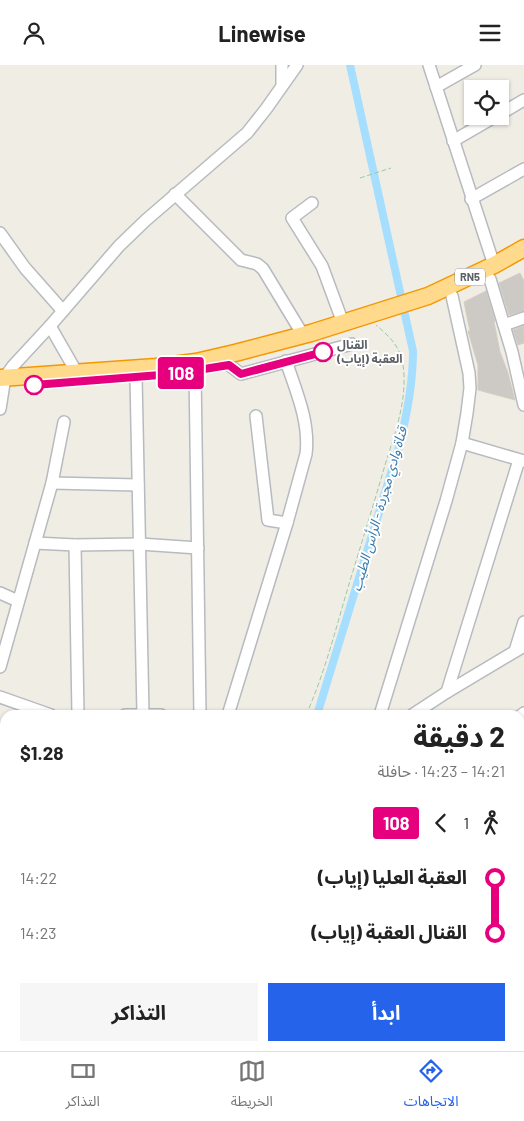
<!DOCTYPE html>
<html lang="ar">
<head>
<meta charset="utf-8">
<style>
  :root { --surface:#fff; --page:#f6f6f6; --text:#222; --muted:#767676; --line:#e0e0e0; --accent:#2563eb }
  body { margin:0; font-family:Barlow,"Noto Sans Arabic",sans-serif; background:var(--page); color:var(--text); direction:rtl; height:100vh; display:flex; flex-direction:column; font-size:19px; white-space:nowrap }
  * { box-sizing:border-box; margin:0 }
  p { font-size:16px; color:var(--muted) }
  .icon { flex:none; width:28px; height:28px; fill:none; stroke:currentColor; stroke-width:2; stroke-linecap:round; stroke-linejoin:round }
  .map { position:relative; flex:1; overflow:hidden; direction:ltr }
  .details { position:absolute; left:0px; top:645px; width:525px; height:341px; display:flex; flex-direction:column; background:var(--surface); border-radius:15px 15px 0 0; box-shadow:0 1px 4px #0004; direction:rtl }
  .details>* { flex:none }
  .badge { padding:0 10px; border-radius:4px; font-size:18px; line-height:32px }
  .buttons { position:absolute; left:464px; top:15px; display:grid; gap:10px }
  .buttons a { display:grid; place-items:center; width:45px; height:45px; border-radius:0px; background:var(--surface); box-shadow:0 1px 4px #0004; font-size:25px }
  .map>.badge { position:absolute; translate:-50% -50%; box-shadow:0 0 0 2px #fff }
  .legs { display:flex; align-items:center; gap:8px; height:55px; padding:0 20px; font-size:16px }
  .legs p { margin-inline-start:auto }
  .overview { display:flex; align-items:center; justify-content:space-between; height:85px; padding:0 20px }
  h1 { font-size:28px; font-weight:700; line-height:38px }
  .cta { display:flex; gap:10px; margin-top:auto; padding:10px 20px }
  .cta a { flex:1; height:58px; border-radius:0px; background:var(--accent); color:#fff; font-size:20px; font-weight:700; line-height:58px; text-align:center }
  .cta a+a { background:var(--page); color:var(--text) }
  ul { padding:0 20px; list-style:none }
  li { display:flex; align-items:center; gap:18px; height:55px; font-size:19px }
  li i { display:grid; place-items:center; width:8px; height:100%; margin:0 6px; background:currentColor }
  li i::after { content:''; width:12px; height:12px; margin:-6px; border:4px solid; border-radius:50%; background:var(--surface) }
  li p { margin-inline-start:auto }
  li:first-child i { background:linear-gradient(#0000 50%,currentColor 0) }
  li:last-child i { background:linear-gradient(currentColor 50%,#0000 0) }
  header { display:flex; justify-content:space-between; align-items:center; height:65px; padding:0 20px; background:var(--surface); font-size:22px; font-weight:700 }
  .tab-bar { display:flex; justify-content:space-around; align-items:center; height:70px; border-top:1px solid var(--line); background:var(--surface); font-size:14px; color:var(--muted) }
  .tab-bar a { display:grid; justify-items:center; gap:2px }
  .tab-bar .current { color:var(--accent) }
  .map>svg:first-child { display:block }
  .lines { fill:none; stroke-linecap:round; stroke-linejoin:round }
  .canal { stroke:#a6deff; stroke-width:8 }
  .building { fill:#cdc9c4; stroke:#d5cec3 }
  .minor-casing { stroke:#b7bbbf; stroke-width:14 }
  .highway-casing { stroke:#f59800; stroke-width:19 }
  .path { stroke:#99caa4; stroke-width:1; stroke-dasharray:5 2.5; stroke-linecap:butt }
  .minor { stroke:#fff; stroke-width:11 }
  .highway { stroke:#ffda8d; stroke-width:16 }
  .line-1-casing { stroke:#fff; stroke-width:11 }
  .line-1 { stroke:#e6007e; stroke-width:8 }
  .stop-1-dot { fill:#fff; stroke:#e6007e; stroke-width:2.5 }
  .labels { text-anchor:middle; stroke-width:4; stroke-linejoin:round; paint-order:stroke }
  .shield { fill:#fff; stroke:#8e9094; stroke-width:1 }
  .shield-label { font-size:11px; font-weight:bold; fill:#5d6166 }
  .stop-label { font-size:12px; font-weight:bold; fill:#5d6166; stroke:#fff; text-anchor:start }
  .water-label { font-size:14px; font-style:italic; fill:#3a7aad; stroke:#fff }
</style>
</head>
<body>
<header><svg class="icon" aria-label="menu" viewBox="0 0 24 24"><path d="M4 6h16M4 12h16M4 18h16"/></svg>Linewise<svg class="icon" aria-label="person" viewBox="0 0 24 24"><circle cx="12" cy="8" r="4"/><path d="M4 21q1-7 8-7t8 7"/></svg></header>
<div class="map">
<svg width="524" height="986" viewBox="0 0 524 986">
  <rect width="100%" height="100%" fill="#f0ede5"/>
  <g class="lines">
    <g class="canal">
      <path d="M 317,650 L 399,382 C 407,350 413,319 413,286 L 350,0"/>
      <polyline points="302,981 305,986"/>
    </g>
  </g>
  <g class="building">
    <polygon points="520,208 524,216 524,246 509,250 499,218"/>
    <polygon points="486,226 495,256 494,257 500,287 508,308 515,335 478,325 478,300 468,266 470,266 464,237"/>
    <polygon points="524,261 524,278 518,280 513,265"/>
  </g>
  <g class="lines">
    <g class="minor-casing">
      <g id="minor">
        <polyline points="282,0 282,20"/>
        <polyline points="429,0 494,200"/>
        <polyline points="436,22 475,0"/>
        <polyline points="500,49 524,35"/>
        <polyline points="453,76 496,51"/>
        <polyline points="175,129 241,195 257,199 263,204 303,270"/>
        <polyline points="471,134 524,104"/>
        <polyline points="312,138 292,153 322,201 343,258"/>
        <polyline points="0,168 25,203 63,246"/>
        <polyline points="490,214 512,287 524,340"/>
        <polyline points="504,260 524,253"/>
        <polyline points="50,261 77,308"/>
        <polyline points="229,300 241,309 352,279"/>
        <polyline points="195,306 200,650"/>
        <polyline points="136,312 143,649"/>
        <polyline points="0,344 5,312 13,301 50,261 119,181 146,155 247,68 266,44 297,0"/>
        <polyline points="256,351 268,455 287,458"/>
        <polyline points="462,378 524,396"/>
        <polyline points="52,418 138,420"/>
        <polyline points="35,478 75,480 140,479 198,483"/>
        <polyline points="75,480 78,650"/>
        <polyline points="0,528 18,536"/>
        <polyline points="515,586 524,557"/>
        <polyline points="0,602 52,418 64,357"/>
        <polyline points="447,627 519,395"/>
        <polyline points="0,632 51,650"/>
        <polyline points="125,650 161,650"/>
        <path d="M 228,650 L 287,458 L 306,389 C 310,357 296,326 286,296"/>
        <polyline points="380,650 446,436 462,378 467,348 470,323 469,308 452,231"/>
        <polyline points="412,650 447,627 524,581"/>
        <polyline points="520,651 524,648"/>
        <polyline points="520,719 524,717"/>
        <polyline points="0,744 5,735"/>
        <polyline points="0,770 5,772"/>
        <polyline points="0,826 5,826"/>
        <polyline points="0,888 5,889"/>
        <polyline points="0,937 5,937"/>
        <polyline points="68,981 69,986"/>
        <polyline points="179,981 179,986"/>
        <polyline points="3,986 5,976"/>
        <polyline points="122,986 123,981"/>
      </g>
    </g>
    <g class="highway-casing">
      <polyline id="highway" points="0,313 156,302 196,297 235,288 311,268 428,231 494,200 524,183"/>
    </g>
    <g class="path">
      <polyline points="360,113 391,103"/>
      <path d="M 306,650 C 327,603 338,554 353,506 C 364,470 375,435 385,400 C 395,368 408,334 403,300 C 400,281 390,272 376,260"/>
      <polyline points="520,938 524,932"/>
      <polyline points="290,981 293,986"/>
      <polyline points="462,981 466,986"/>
      <polyline points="482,986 485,981"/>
    </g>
    <use href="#minor" class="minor"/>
    <use href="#highway" class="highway"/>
  </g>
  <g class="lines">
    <g class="line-1-casing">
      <polyline id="line-1" points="34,320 173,309 229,300 241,309 323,287"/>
    </g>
    <use href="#line-1" class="line-1"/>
  </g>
  <g class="stop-1-dot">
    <circle cx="323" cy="287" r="9"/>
    <circle cx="34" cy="320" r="9"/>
  </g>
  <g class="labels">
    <rect class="shield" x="455" y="203.5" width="30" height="17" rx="4"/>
    <g class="shield-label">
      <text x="470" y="216">RN5</text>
    </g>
    <g class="stop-label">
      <text x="337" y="284">القنال<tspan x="337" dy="14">العقبة (إياب)</tspan></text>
    </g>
    <g class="water-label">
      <text transform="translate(379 444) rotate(-74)" y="5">قناة وادي مجردة - الرأس الطيب</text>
    </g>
  </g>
</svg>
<div class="buttons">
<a><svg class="icon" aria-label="locate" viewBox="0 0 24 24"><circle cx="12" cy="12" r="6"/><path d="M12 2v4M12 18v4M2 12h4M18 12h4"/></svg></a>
</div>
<b class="badge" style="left:181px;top:308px;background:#e6007e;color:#fff">108</b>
<section class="details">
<div class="overview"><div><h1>2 دقيقة</h1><p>14:21 – 14:23 · حافلة</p></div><b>$1.28</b></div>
<div class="legs"><svg class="icon" aria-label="walk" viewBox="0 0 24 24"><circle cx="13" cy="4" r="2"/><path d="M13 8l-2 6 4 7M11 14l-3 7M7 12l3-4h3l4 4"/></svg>1<svg class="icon" aria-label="back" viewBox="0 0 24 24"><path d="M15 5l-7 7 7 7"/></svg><b class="badge" style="background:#e6007e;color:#fff">108</b></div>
<ul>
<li><i style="color:#e6007e"></i><b>العقبة العليا (إياب)</b><p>14:22</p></li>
<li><i style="color:#e6007e"></i><b>القنال العقبة (إياب)</b><p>14:23</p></li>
</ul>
<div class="cta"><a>ابدأ</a><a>التذاكر</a></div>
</section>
</div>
<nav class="tab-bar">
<a class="current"><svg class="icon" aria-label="directions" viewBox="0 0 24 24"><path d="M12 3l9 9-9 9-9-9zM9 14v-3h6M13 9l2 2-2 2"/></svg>الاتجاهات</a>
<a><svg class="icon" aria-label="map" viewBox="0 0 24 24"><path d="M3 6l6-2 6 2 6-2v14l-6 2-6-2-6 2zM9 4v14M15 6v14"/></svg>الخريطة</a>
<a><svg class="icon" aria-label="tickets" viewBox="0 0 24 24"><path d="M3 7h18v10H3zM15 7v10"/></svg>التذاكر</a>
</nav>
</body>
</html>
